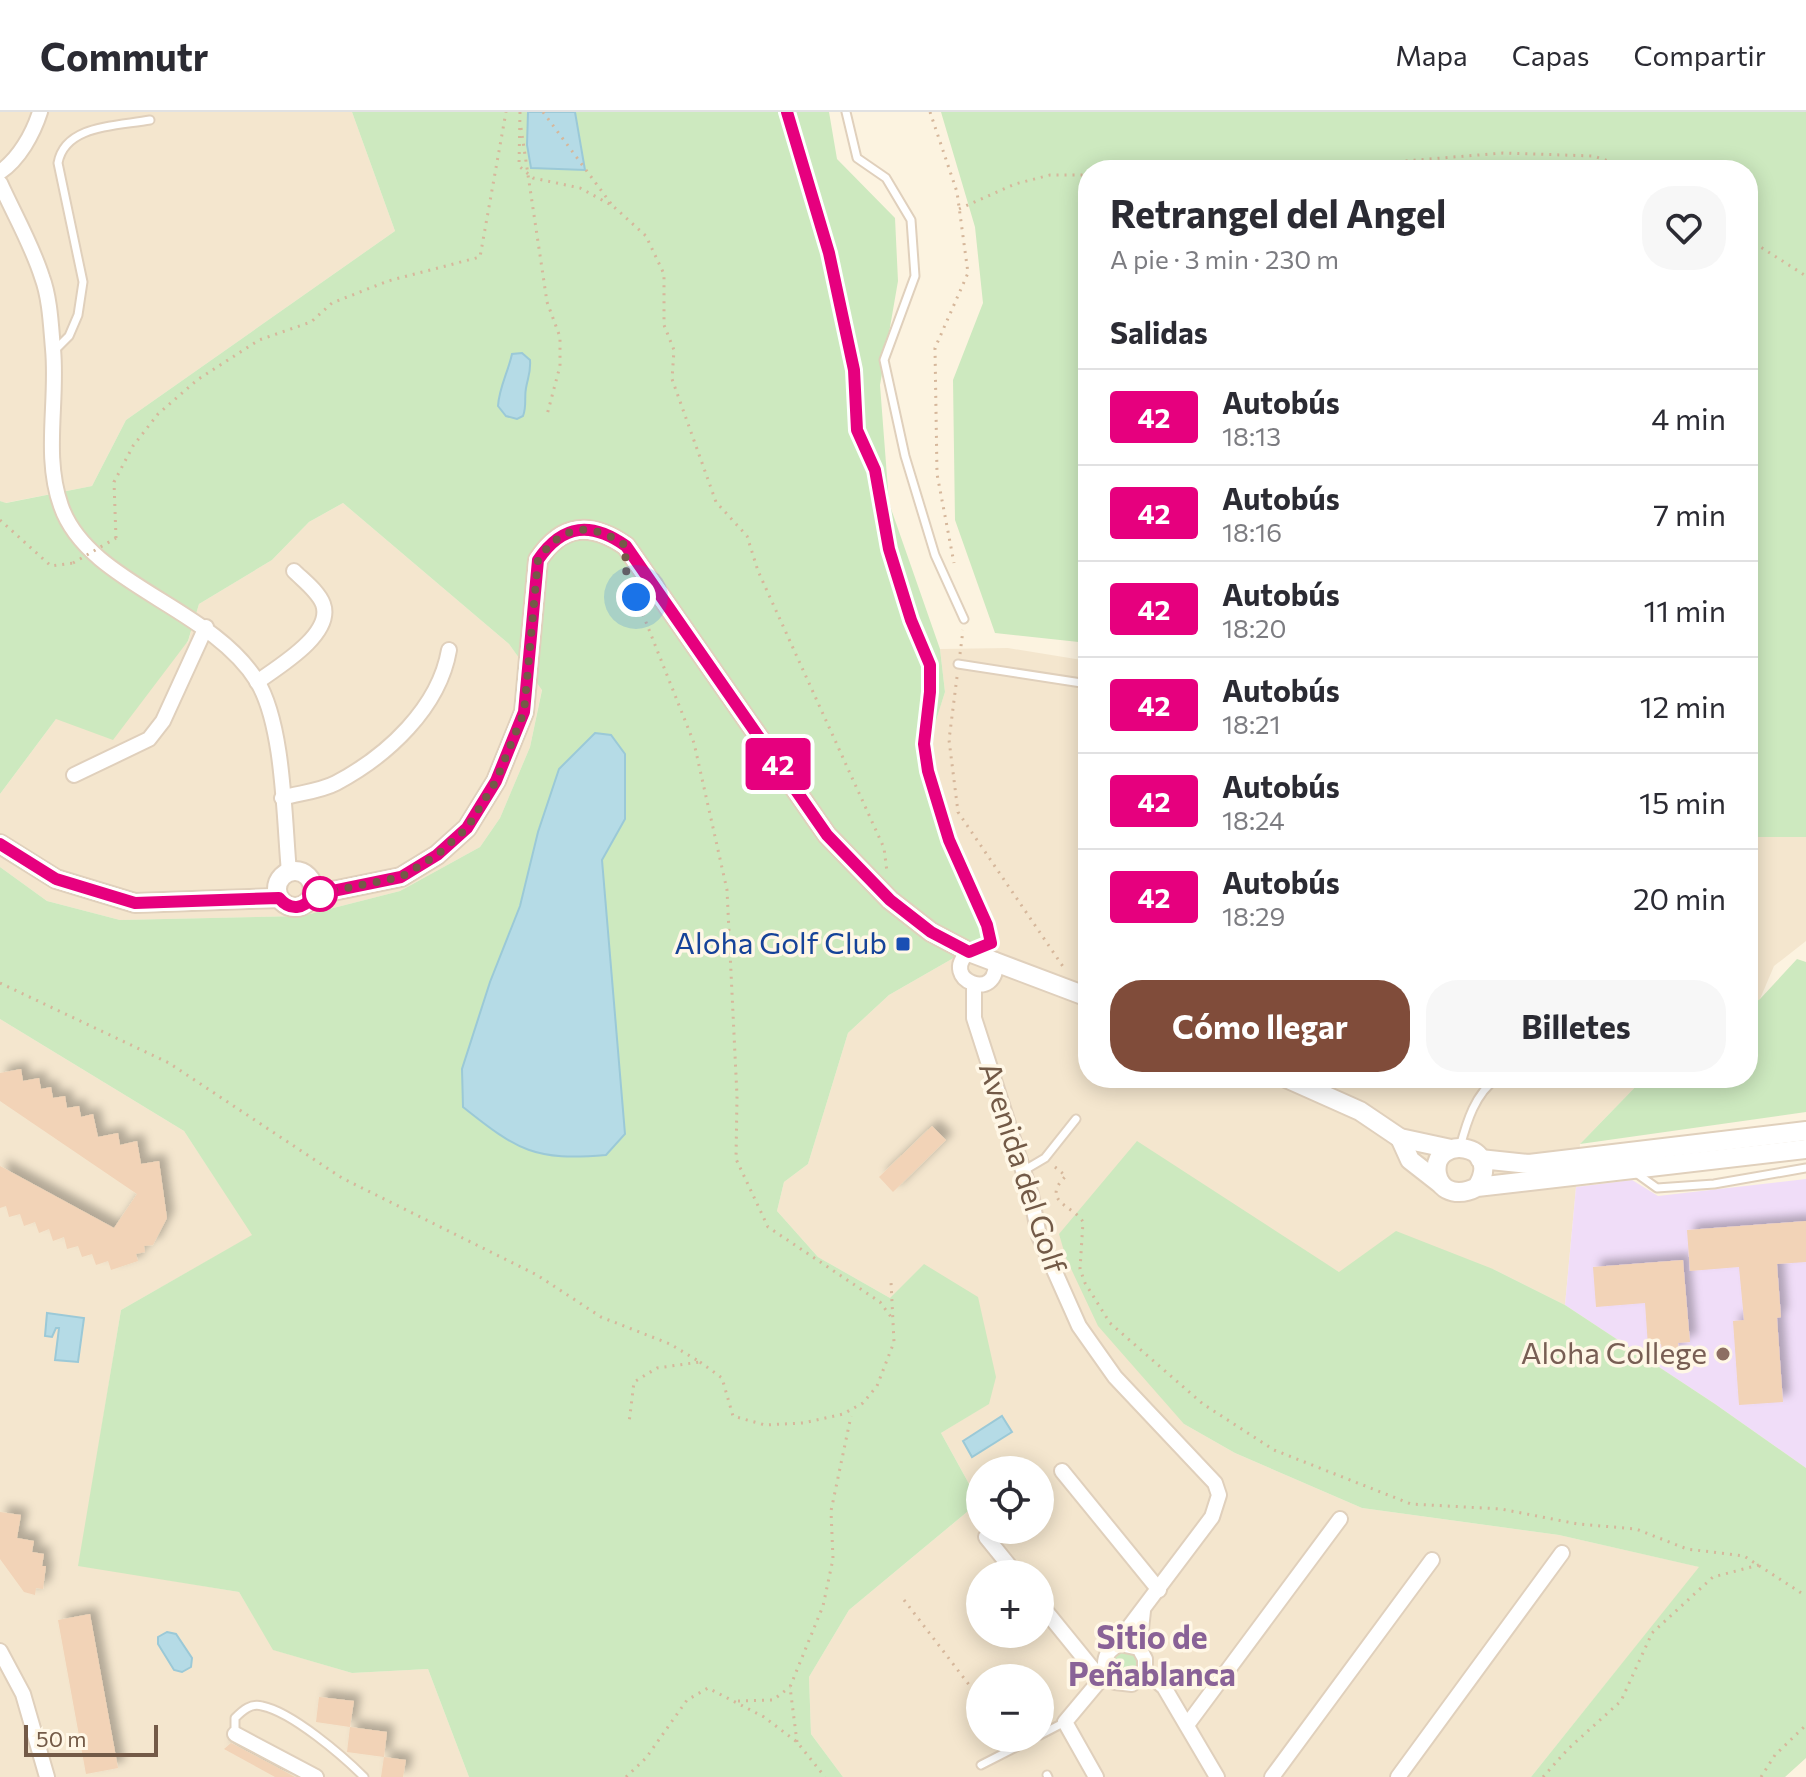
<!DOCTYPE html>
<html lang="es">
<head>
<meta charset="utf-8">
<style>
  :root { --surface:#fff; --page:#f7f7f7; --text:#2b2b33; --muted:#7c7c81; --line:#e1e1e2; --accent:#804c3a }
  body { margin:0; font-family:Commissioner,sans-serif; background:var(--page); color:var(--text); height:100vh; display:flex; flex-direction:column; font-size:30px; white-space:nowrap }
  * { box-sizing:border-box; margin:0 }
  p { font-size:26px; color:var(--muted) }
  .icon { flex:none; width:44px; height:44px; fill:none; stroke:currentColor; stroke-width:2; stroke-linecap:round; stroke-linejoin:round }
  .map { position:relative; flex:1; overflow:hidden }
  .panel { position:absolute; left:1078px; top:48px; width:680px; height:928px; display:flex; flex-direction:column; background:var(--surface); border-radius:32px; box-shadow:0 4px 20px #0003 }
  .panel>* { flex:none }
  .badge { padding:0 16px; border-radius:6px; font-size:28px; line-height:52px }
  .tools { position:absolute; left:966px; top:1344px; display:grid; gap:16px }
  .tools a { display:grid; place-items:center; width:88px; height:88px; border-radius:50%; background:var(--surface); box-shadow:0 4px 20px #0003; font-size:40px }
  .scale { position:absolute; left:24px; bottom:20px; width:134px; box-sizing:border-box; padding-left:8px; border:4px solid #735a47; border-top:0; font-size:22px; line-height:28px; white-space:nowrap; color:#735a47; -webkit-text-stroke:6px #fff7e6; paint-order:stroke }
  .you { position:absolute; width:40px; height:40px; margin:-20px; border:6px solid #fff; border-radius:50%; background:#1a73e8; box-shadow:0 0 0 12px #1a73e833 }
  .map>.badge { position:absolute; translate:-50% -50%; box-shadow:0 0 0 4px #fff }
  h2 { padding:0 32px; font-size:30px; line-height:72px }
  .round { display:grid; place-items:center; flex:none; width:84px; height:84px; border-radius:32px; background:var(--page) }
  .headline { display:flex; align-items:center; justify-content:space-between; height:136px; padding:0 32px }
  h1 { font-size:38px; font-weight:700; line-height:60px }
  .primary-button { display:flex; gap:16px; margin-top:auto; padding:16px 32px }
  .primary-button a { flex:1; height:92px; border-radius:32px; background:var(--accent); color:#fff; font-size:32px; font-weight:700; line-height:92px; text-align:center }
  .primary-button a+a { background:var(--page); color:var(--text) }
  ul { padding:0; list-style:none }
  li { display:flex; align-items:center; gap:24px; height:96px; padding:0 32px; border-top:2px solid var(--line) }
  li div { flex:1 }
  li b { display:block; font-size:30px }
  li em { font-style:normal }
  li .badge { min-width:88px; font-weight:700; text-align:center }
  header { display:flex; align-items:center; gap:48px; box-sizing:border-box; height:112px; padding:0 40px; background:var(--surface); border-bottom:2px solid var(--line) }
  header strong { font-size:38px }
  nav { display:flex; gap:44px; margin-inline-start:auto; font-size:28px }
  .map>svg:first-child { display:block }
  .residential { fill:#f4e6ce; fill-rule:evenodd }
  .education { fill:#f0ddf8 }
  .green { fill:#cde9bf }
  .water { fill:#b5dbe6; stroke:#9bc9d7; stroke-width:2 }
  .building { fill:#f2d3b7; filter:url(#shadow) }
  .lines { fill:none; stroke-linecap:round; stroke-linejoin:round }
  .service-casing { stroke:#e0d0bc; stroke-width:11 }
  .minor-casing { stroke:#e0d0bc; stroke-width:18 }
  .tertiary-casing { stroke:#e0d0bc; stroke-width:22 }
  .path { stroke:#d6b79b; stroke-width:3; stroke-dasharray:2 6; stroke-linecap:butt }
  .service { stroke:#fff; stroke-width:7 }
  .minor { stroke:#fff; stroke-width:14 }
  .tertiary { stroke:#fff; stroke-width:18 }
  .path-bridge { stroke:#d6b79b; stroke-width:3; stroke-dasharray:2 6; stroke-linecap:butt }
  .line-casing { stroke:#fff; stroke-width:18 }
  .line { stroke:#e6007e; stroke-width:12 }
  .walk { stroke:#735a47; stroke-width:8; stroke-dasharray:0 14.4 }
  .stop-dot { fill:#fff; stroke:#e6007e; stroke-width:4 }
  .transit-dot { fill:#1a4fb4; stroke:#fff7e6; stroke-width:3 }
  .education-dot { fill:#8d6e63; stroke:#fff7e6; stroke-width:3 }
  .labels { text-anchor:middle; stroke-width:7; stroke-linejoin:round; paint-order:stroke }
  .transit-label { font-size:30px; fill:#164399; stroke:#fff7e6; text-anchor:end }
  .street-label { font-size:30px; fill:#735a47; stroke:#fff7e6 }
  .education-label { font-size:30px; fill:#785e54; stroke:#fff7e6; text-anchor:end }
  .neighbourhood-label { font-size:32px; font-weight:bold; fill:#896297; stroke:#fff7e6 }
</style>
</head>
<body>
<header>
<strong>Commutr</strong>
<nav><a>Mapa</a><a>Capas</a><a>Compartir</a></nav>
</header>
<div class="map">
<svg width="1806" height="1665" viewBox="0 0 1806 1665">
  <defs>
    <filter id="shadow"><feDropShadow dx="7" dy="-7" stdDeviation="4" flood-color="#0004"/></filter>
  </defs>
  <rect width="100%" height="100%" fill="#fcf3e0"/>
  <g class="residential">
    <polygon points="0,0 352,0 395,119 126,308 92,374 5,391 0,389"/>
    <polygon points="343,391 509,532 542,577 530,635 500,706 480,735 400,779 302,804 120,808 47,789 0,755 0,682 56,607 188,530 199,492 272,448 309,410"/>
    <path d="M 1008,536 L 1088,549 L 1088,966 L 1644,966 L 1580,1032 L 1565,1193 L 1493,1157 L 1339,1160 L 1305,1140 L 1184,1312 L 1235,1341 L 1362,1396 L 1559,1423 L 1700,1455 L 1531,1665 L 843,1665 L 811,1622 L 809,1565 L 849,1498 L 979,1390 L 941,1321 L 988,1292 L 890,1186 L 818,1145 L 777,1099 L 784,1070 L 808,1052 L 848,921 L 889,883 L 985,828 L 952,750 L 922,652 L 945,580 L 940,537 ZM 980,1358 L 1040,1358 L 1040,1418 L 980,1418 ZM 980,1462 L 1040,1462 L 1040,1522 L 980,1522 ZM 980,1566 L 1040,1566 L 1040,1626 L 980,1626 Z"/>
    <polygon points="1748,689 1806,713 1806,829 1774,854 1760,887 1748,895"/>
    <polygon points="0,907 184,1019 253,1123 121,1198 79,1453 239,1480 274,1538 352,1561 428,1557 469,1665 0,1665"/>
  </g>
  <polygon class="education" points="1806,1067 1806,1356 1715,1292 1565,1193 1576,1075 1632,1068 1658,1084"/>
  <g class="green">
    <polygon points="352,0 829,0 837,47 895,106 898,169 880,273 889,391 940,537 945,580 922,653 952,750 985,828 889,883 848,921 808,1052 784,1070 777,1099 818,1145 890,1186 924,1152 978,1185 996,1265 989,1292 941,1321 979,1390 849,1498 809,1565 811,1622 843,1665 469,1665 428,1557 352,1561 273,1538 239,1480 78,1454 121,1198 252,1123 184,1019 0,907 0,755 47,789 120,808 302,804 400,779 480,735 500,706 530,635 542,578 509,532 343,391 309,410 272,448 199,492 188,529 113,628 56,607 0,682 0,389 6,391 92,374 126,308 395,119"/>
    <polygon points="941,0 1806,0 1806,725 1748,725 1748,58 1088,58 1088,531 995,521 955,408 953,268 983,191 975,115"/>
    <polygon points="1797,847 1806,850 1806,1000 1580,1032 1644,966 1748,966 1748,895 1760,887"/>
    <polygon points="1137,1029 1339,1160 1396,1119 1493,1157 1565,1193 1715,1292 1806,1356 1806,1646 1785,1665 1531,1665 1699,1455 1559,1423 1362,1396 1235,1341 1184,1312 1098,1214 1066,1146 1059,1122"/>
    <circle cx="1127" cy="1552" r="13"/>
  </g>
  <g class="water">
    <polygon points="528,0 575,0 585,58 531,56 527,33"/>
    <path d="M 522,241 L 530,248 C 531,260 528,265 526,276 C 524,286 527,294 523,304 L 517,307 L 506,304 L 498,294 C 499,276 508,260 512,242 Z"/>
    <path d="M 595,621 L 611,623 L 625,642 L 625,707 L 602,748 L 625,1022 L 606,1043 C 535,1049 518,1039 463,995 L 462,957 L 490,870 L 520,794 L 538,720 L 559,657 Z"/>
    <polygon points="47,1201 84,1206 78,1250 55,1248 59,1216 56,1216 52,1225 45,1224"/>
    <polygon points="1002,1304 1012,1320 972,1345 963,1329"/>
    <polygon points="167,1520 176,1522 192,1546 191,1555 182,1560 174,1558 158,1532 158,1525"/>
  </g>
  <g class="building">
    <polygon points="21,957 23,969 39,966 41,977 51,975 53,986 65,984 67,996 79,994 81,1005 93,1002 98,1025 118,1021 120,1033 137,1029 141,1052 159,1049 167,1106 153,1133 144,1134 145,1140 136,1142 138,1149 111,1158 108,1149 96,1153 92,1142 82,1145 78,1134 67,1137 64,1125 53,1129 49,1117 39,1121 35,1110 24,1114 20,1102 9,1105 6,1094 0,1096 0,1054 114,1116 137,1082 0,989 0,961"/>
    <polygon points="932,1014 946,1028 893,1080 879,1065"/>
    <polygon points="1806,1109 1806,1150 1777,1152 1781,1205 1777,1206 1783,1290 1739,1293 1733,1209 1744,1208 1739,1155 1690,1159 1687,1118"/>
    <polygon points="1683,1148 1690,1230 1678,1231 1679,1239 1662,1240 1661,1232 1648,1234 1645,1191 1596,1195 1593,1155"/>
    <polygon points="0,1400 21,1403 17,1426 34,1429 32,1440 44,1442 42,1454 46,1454 43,1477 36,1476 35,1483 24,1480 0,1447"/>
    <polygon points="90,1502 118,1656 86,1662 58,1508"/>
    <polygon points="319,1585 354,1589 350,1615 316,1610"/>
    <polygon points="350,1615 387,1620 384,1645 347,1640"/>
    <polygon points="231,1631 295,1665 275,1665 224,1637"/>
    <polygon points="384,1645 406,1648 403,1665 381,1665"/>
  </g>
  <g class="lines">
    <g class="service-casing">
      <g id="service">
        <polyline points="787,0 829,141 854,258 857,318 875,358 889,437 911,508 930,553 930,580 924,632 928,659 958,751 990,825 991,831 972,838"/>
        <polyline points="846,0 857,46 886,66 911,108 915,164 884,248 905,344 935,443 964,507"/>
        <path d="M 55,238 L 69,224 L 78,203 L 83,170 L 58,51 C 65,12 119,14 150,8"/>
        <polyline points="958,552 1088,572"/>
        <path d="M 1460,1035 C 1467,1009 1475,982 1497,966"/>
        <polyline points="1023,1059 1045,1046 1076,1007"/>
        <polyline points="1636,1061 1657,1076 1714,1072 1806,1056"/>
        <path d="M 235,1622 L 235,1606 C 243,1598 251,1591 262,1594 C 292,1600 343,1644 364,1665"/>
        <polyline points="1040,1623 1065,1610"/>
        <polyline points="981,1653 1034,1626"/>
        <polyline points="1047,1663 1048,1665"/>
      </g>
    </g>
    <g class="minor-casing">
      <g id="minor">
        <path d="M 0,60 C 19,47 33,22 40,0"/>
        <path d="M 0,71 C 14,102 32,133 42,165 C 50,186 51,215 53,237 C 58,289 43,344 61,394 C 88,472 210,494 257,569 C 284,613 284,707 289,760"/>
        <path d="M 257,570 C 278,555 334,522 323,492 C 318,479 303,468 294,459"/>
        <polyline points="74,663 149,627 163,609 206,515"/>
        <path d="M 282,686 C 299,681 321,679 336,671 C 387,644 439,596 449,538"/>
        <path d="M 969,840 C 937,867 1001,893 995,848"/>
        <polyline points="974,873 974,906 1031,1083 1039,1124 1079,1214 1115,1265 1215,1371 1219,1383 1212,1405 1114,1535"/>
        <polyline points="1062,1359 1159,1478"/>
        <polyline points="986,1425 1016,1462"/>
        <polyline points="1040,1492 1101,1567"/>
        <path d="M 1139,1536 L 1120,1532 C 1102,1540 1100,1557 1115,1570 L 1132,1572 L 1145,1559 L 1145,1547 L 1139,1536 L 1143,1499"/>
        <polyline points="0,1539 23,1582 47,1665"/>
        <polyline points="1145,1559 1164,1575 1217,1665"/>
        <polyline points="1187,1613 1340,1407"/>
        <polyline points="235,1622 316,1665"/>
        <polyline points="1096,1665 1065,1610 1106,1561"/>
        <polyline points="1272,1665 1432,1448"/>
        <polyline points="1398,1665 1562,1441"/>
      </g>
    </g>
    <g class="tertiary-casing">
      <g id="tertiary">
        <polyline points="0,732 56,767 135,791 279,786"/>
        <circle cx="295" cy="777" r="18"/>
        <path d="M 313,783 L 401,765 L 437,743 L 467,716 L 496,669 L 524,600 L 538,448 C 562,411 591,410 626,434 L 827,723 L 890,788 L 931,820 L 969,840 L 1088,885"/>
        <polyline points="1286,966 1360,999 1400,1026 1451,1037"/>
        <polyline points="1400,1026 1410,1048 1442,1073"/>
        <polyline points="1480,1047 1529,1052 1806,1019"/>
        <path d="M 1477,1075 C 1505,1030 1430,1022 1437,1062 C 1441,1083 1462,1083 1477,1075 L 1806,1037"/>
      </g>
    </g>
    <g class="path">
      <polyline points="520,0 519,54 533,66 580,76 613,94 646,124 664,162 664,213 674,238 672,267 716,390 747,424 758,459 884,736 887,760"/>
      <polyline points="543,0 612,93"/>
      <polyline points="930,0 957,80 968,161 935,236 937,362 954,451"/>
      <polyline points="521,16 547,190 560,225 560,254 547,303"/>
      <polyline points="1294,58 1503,41 1593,44 1637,58"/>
      <polyline points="959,97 1015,72 1050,63 1088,63"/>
      <polyline points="1748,127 1806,164"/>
      <polyline points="0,408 51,454 73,451"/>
      <polyline points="116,426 114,370 133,334 158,302 197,268 259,228 311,210 332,191 388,169 480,145 506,0"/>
      <polyline points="634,480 694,631 727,778 737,984 736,1047 768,1115 880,1190 894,1209"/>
      <polyline points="960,542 963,518"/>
      <polyline points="957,565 949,628 958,700 1064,856"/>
      <polyline points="0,871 169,951 342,1066 537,1163 601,1205 670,1232 700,1250 657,1256 634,1270 629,1311"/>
      <path d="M 1055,1055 L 1066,1064 C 1039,1090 1075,1094 1083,1110 L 1080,1157 L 1085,1171 L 1110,1211 L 1203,1292 L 1274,1338 L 1411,1392 L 1501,1397 L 1578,1412 L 1636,1417 L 1687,1437 L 1744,1444 L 1806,1484"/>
      <polyline points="700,1250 722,1266 733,1304 765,1313 803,1311 843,1302 863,1291 877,1274 894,1230 891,1170"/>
      <polyline points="904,1488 980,1587"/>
      <polyline points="738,1589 773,1588 790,1575"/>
      <polyline points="797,1630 790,1575 823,1494 833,1447 831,1399 851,1304"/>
      <polyline points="626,1665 646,1646 687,1588 708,1576 764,1605 797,1630 825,1665"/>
      <polyline points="1543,1665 1568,1637 1621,1589 1652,1521 1713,1465 1759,1453"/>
      <polyline points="1761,1665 1775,1643 1806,1613"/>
    </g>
    <use href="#service" class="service"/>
    <use href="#minor" class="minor"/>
    <use href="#tertiary" class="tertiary"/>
    <polyline class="path-bridge" points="73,451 116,426"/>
  </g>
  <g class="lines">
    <g class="line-casing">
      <path id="line" d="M 0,732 L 56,767 L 135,791 L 279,786 C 290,799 304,798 313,783 L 401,765 L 437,743 L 467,716 L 496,669 L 524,600 L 538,448 C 563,411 592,410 626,434 L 827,723 L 890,788 L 931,820 L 969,840 L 991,831 L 987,813 L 949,728 L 928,659 L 924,632 L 930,580 L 930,553 L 911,508 L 889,437 L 875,358 L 857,318 L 854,258 L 829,141 L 787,0"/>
    </g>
    <use href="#line" class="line"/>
    <path class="walk" d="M 320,782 L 313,783 L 401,765 L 437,743 L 467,716 L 496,669 L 524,600 L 538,448 C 563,411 592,410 626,434 L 625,456 L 636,485"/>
  </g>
  <circle class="stop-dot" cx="320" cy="782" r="16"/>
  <rect class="transit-dot" x="895" y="824" width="16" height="16" rx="4"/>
  <circle class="education-dot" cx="1723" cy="1242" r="8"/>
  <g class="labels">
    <g class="transit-label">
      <text x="887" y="842">Aloha Golf Club</text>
    </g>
    <g class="street-label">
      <text transform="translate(1022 1056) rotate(72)" y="10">Avenida del Golf</text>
    </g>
    <g class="education-label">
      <text x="1707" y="1252">Aloha College</text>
    </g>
    <g class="neighbourhood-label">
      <text x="1152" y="1537">Sitio de<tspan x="1152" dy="37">Peñablanca</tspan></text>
    </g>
  </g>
</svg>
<div class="tools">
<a><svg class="icon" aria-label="locate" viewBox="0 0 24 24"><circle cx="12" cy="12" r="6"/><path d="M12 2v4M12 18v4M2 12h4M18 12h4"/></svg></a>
<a>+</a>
<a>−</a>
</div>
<div class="scale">50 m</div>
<div class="you" style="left:636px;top:485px"></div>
<b class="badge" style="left:778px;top:652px;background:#e6007e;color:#fff">42</b>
<section class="panel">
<div class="headline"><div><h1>Retrangel del Angel</h1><p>A pie · 3 min · 230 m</p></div><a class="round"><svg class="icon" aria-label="heart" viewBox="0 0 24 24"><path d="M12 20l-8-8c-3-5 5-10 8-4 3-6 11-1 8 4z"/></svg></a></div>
<h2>Salidas</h2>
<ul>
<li><span class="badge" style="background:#e6007e;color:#fff">42</span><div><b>Autobús</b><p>18:13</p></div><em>4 min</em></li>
<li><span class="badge" style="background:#e6007e;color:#fff">42</span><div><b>Autobús</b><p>18:16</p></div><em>7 min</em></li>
<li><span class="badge" style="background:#e6007e;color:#fff">42</span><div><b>Autobús</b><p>18:20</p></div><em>11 min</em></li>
<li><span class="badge" style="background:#e6007e;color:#fff">42</span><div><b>Autobús</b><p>18:21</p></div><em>12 min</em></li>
<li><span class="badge" style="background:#e6007e;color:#fff">42</span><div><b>Autobús</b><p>18:24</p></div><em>15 min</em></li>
<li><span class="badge" style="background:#e6007e;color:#fff">42</span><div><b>Autobús</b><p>18:29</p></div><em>20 min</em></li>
</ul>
<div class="primary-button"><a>Cómo llegar</a><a>Billetes</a></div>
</section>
</div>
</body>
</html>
